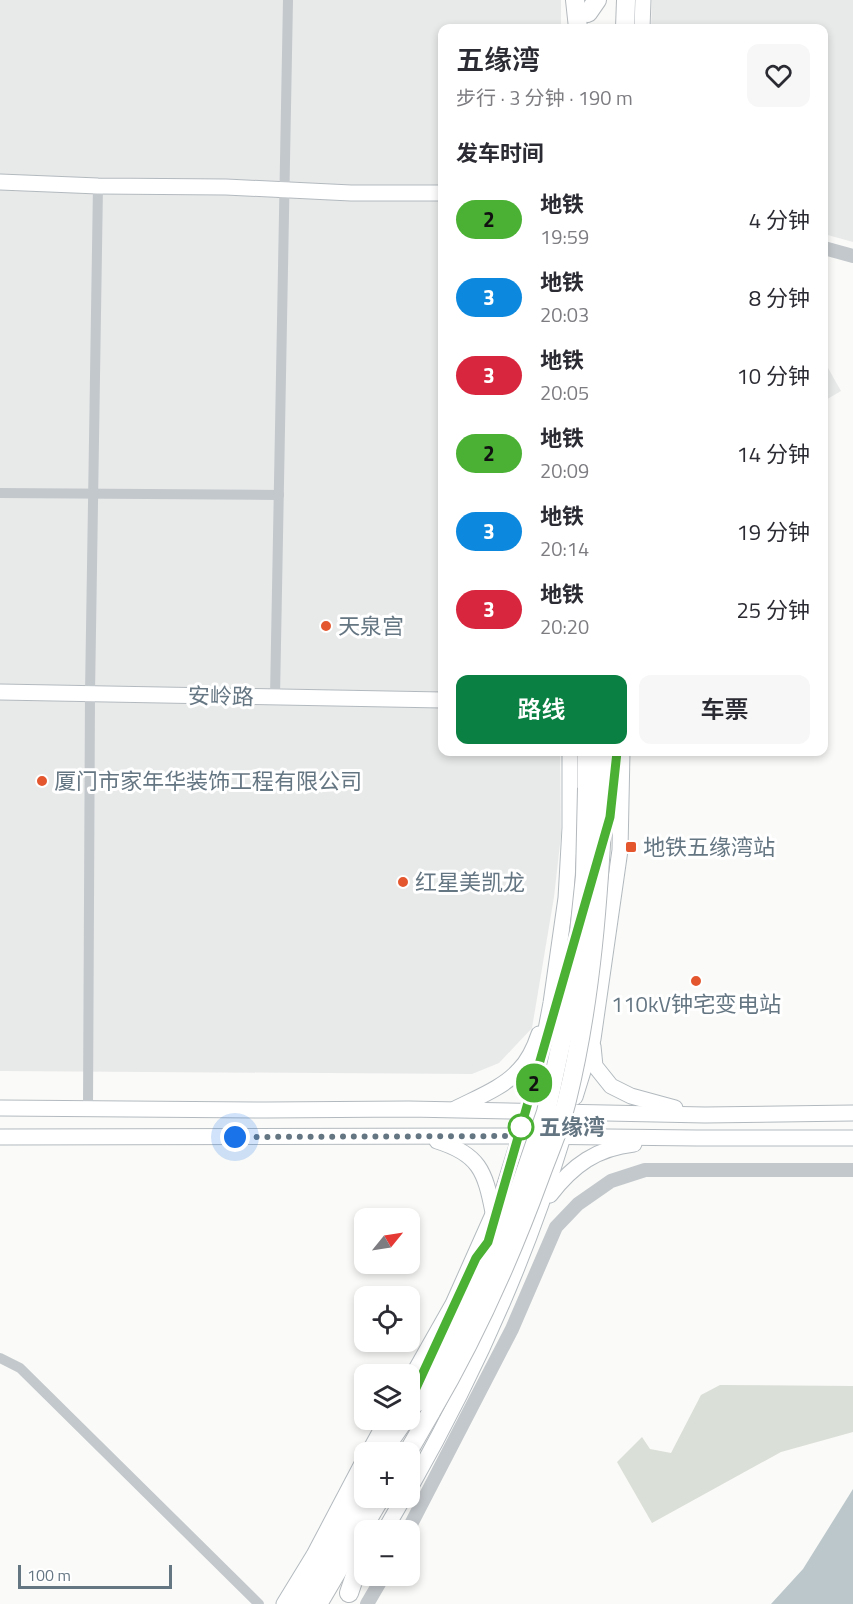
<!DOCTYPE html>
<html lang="zh">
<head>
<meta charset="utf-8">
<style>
  :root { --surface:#fff; --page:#f7f7f7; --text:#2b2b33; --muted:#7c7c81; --accent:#0b8043 }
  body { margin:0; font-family:"Titillium Web","Noto Sans SC",sans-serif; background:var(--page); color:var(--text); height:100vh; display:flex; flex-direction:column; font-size:22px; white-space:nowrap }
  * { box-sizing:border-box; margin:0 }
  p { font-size:20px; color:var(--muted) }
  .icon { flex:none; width:33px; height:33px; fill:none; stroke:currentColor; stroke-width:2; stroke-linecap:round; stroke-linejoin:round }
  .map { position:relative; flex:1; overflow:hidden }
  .panel { position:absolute; left:438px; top:24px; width:390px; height:732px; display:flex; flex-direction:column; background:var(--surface); border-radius:12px; box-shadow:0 3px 9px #0003 }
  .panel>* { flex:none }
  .badge { padding:0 12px; border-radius:20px; font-size:21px; line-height:39px }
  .needle { width:39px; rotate:60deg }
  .fabs { position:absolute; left:354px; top:1208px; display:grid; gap:12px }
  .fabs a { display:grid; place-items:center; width:66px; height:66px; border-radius:12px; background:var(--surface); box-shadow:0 3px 9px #0003; font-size:30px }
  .scale { position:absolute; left:18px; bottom:15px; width:154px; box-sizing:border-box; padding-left:6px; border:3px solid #657683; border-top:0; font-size:16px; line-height:21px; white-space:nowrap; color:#657683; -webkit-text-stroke:4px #fff; paint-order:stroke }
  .you { position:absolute; width:30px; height:30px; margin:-15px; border:4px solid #fff; border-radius:50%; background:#1a73e8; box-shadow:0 0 0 9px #1a73e833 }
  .map>.badge { position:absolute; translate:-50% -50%; box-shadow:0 0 0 3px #fff }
  h2 { padding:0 18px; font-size:22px; line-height:54px }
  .round { display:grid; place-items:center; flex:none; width:63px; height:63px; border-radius:12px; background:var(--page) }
  .head { display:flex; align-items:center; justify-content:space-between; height:102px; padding:0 18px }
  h1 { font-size:28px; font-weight:600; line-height:45px }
  .action { display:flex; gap:12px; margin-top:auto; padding:12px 18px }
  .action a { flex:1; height:69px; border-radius:12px; background:var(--accent); color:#fff; font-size:24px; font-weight:600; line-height:69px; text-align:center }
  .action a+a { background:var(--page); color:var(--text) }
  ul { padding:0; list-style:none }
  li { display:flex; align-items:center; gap:18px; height:78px; padding:0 18px }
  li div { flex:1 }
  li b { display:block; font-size:22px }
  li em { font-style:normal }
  li .badge { min-width:66px; font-weight:700; text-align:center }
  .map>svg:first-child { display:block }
  .built { fill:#e8e9e9 }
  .green { fill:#dadfd7 }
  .water { fill:#bbc7cb }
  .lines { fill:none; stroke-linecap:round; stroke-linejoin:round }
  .secondary-casing { stroke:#b3babf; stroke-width:17 }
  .trunk-casing { stroke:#b4b9bd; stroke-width:20 }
  .minor { stroke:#c3c8cc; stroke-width:10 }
  .tertiary { stroke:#c3c8cc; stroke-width:14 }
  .secondary { stroke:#fff; stroke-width:15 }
  .trunk { stroke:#fff; stroke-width:18 }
  .trunk-bridge-casing { stroke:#b4b9bd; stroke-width:20; stroke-linecap:butt }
  .trunk-bridge { stroke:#fff; stroke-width:18 }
  .line-casing { stroke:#fff; stroke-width:14 }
  .line { stroke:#4bb134; stroke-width:9 }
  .walk { stroke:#657683; stroke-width:6; stroke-dasharray:0 10.8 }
  .poi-dot { fill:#e4572e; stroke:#fff; stroke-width:2 }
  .stop-dot { fill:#fff; stroke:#4bb134; stroke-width:3 }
  .labels { text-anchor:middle; stroke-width:6; stroke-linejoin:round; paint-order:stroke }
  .poi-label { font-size:22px; fill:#657683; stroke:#fff; text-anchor:start }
  .street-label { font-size:22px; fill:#657683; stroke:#fff }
  .stop-label { font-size:22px; font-weight:bold; fill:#657683; stroke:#fff; text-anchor:start }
</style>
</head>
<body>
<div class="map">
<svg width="853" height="1604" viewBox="0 0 853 1604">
  <rect width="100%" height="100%" fill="#fafaf8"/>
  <g class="built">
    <polygon points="0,0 561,0 561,28 442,28 442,752 560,752 561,835 554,897 532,1028 499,1063 472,1074 0,1071"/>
    <polygon points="652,0 853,0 853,242 824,234 824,28 651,28"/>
    <polygon points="824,361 841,391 824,401"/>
  </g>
  <polygon class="green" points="720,1385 853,1386 853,1432 781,1452 652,1523 617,1462 642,1437 650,1449 671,1453 701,1395"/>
  <polygon class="water" points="853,1489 853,1604 771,1604 803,1569"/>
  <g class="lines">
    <g class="secondary-casing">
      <g id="secondary">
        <polyline points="642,28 643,0"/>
        <polyline points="0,182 98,186 226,187 351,193 442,193"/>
        <polyline points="0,692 442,700"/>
        <polyline points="593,1046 595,1066 611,1086 631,1096 675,1108"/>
        <polyline points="575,1097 593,1039 620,850 622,752"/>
        <polyline points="0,1108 266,1110 409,1109 705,1115 853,1113"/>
        <path d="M 455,1109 C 476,1098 503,1088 519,1070 C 528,1061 535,1046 539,1034"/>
        <polyline points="0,1137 519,1136 697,1138 853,1138"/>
        <path d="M 437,1141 C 479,1154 485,1171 493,1212"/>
        <path d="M 550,1195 C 573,1165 597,1148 634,1144"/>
        <polyline points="410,1380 453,1304 502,1194 535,1088 551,1003 566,898 570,828 570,752"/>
        <polyline points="369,1452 387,1419"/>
        <path d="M 410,1488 C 473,1377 525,1262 562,1140"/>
        <polyline points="385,1530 404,1497"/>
        <polyline points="284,1604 314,1555 364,1460"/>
      </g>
    </g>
    <g class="trunk-casing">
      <g id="trunk">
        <polyline points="575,0 578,28"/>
        <polyline points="588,13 597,0"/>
        <polyline points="625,28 626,0"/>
        <polyline points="587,752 587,788"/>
        <polyline points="604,789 605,752"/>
        <polyline points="382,1452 405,1419"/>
        <polyline points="408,1452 431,1412"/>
        <polyline points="349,1593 364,1549"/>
        <polyline points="299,1604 364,1492"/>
        <polyline points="318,1604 381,1497"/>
      </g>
    </g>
    <g class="minor">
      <polyline points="0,493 279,495"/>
      <polyline points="275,697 288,0"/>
      <polyline points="88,1108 90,694 98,186"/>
      <polyline points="0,1358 20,1368 259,1604"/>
    </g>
    <g class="tertiary">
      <polyline points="824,248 853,256"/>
      <polyline points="408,1530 512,1329 556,1227 578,1204 611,1181 645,1170 853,1170"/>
      <polyline points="367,1604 384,1575"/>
    </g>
    <use href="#secondary" class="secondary"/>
    <use href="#trunk" class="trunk"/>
    <g class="trunk-bridge-casing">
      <g id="trunk-bridge">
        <polyline points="418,1402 469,1309 507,1225 546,1112 573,989 585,876 587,788"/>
        <path d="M 431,1412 C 475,1337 510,1259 540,1177 C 549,1152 561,1126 567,1100 C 592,998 599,893 604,789"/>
      </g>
    </g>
    <use href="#trunk-bridge" class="trunk-bridge"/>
  </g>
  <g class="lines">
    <g class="line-casing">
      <polyline id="line" points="410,1401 476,1258 488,1242 610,817 617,752"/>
    </g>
    <use href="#line" class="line"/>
    <polyline class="walk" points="235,1137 519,1136 523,1124 521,1127"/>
  </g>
  <g class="poi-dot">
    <circle cx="326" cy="626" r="6"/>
    <circle cx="42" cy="781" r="6"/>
    <rect x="625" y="841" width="12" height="12" rx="3"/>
    <circle cx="403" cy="882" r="6"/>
    <circle cx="696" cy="981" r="6"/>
  </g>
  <circle class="stop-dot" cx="521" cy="1127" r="12"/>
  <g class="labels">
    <g class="poi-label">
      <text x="338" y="634">天泉宫</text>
      <text x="54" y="789">厦门市家年华装饰工程有限公司</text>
      <text x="643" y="855">地铁五缘湾站</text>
      <text x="415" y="890">红星美凯龙</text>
      <text x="696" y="1012" text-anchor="middle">110kV钟宅变电站</text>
    </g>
    <g class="street-label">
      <text transform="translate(221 696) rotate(1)" y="8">安岭路</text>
    </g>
    <g class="stop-label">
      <text x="539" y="1135">五缘湾</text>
    </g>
  </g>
</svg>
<div class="fabs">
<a><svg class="needle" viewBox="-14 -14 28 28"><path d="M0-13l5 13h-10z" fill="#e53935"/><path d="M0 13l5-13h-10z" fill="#7c7c81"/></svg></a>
<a><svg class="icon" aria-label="locate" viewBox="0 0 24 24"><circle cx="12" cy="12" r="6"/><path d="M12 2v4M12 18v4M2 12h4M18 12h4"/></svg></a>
<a><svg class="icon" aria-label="layers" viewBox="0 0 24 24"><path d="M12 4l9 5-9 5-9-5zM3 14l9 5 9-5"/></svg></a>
<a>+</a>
<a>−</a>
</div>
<div class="scale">100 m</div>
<div class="you" style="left:235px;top:1137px"></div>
<b class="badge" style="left:534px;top:1083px;background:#4bb134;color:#111">2</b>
<section class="panel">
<div class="head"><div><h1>五缘湾</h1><p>步行 · 3 分钟 · 190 m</p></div><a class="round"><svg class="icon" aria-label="heart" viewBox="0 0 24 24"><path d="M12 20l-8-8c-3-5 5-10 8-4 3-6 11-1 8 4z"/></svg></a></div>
<h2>发车时间</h2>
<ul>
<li><span class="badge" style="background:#4bb134;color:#111">2</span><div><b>地铁</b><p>19:59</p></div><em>4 分钟</em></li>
<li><span class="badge" style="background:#0c89de;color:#fff">3</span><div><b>地铁</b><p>20:03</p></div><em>8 分钟</em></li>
<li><span class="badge" style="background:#d7263d;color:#fff">3</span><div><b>地铁</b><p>20:05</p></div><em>10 分钟</em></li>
<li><span class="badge" style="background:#4bb134;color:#111">2</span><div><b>地铁</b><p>20:09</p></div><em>14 分钟</em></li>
<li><span class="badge" style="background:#0c89de;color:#fff">3</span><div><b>地铁</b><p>20:14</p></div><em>19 分钟</em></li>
<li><span class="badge" style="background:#d7263d;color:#fff">3</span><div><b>地铁</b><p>20:20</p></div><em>25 分钟</em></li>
</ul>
<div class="action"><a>路线</a><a>车票</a></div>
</section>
</div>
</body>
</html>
